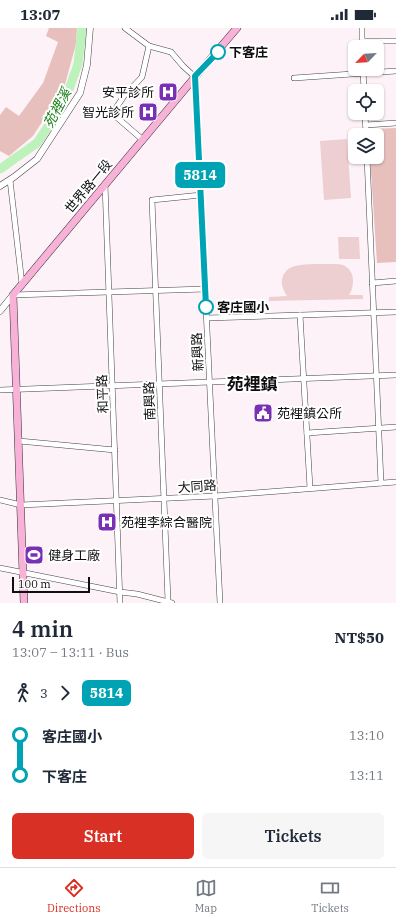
<!DOCTYPE html>
<html lang="en">
<head>
<meta charset="utf-8">
<style>
  :root { --surface:#fff; --page:#f6f6f7; --text:#1f2937; --muted:#747a83; --line:#e0e1e3; --accent:#d93025 }
  body { margin:0; font-family:"IBM Plex Serif","Noto Sans TC",serif; background:var(--page); color:var(--text); height:100vh; display:flex; flex-direction:column; font-size:15px; white-space:nowrap }
  * { box-sizing:border-box; margin:0 }
  p { font-size:13px; color:var(--muted) }
  .icon { flex:none; width:22px; height:22px; fill:none; stroke:currentColor; stroke-width:2; stroke-linecap:round; stroke-linejoin:round }
  .map { position:relative; height:575px; overflow:hidden }
  .side { display:flex; flex-direction:column; background:var(--surface); flex:1 }
  .side>* { flex:none }
  .badge { padding:0 8px; border-radius:6px; font-size:14px; line-height:26px }
  .needle { width:26px; rotate:245deg }
  .controls { position:absolute; left:348px; top:12px; display:grid; gap:8px }
  .controls a { display:grid; place-items:center; width:36px; height:36px; border-radius:6px; background:var(--surface); box-shadow:0 1px 3px #0004; font-size:20px }
  .scale { position:absolute; left:12px; bottom:10px; width:78px; box-sizing:border-box; padding-left:4px; border:2px solid #0f0f0f; border-top:0; font-size:11px; line-height:14px; white-space:nowrap; color:#0f0f0f; -webkit-text-stroke:3px #fff; paint-order:stroke }
  .map>.badge { position:absolute; translate:-50% -50%; box-shadow:0 0 0 2px #fff }
  .legs { display:flex; align-items:center; gap:6px; height:44px; padding:0 12px; font-size:13px }
  .legs p { margin-inline-start:auto }
  .overview { display:flex; align-items:center; justify-content:space-between; height:68px; padding:0 12px }
  h1 { font-size:22px; font-weight:600; line-height:30px }
  .cta { display:flex; gap:8px; margin-top:auto; padding:8px 12px }
  .cta a { flex:1; height:46px; border-radius:6px; background:var(--accent); color:#fff; font-size:16px; font-weight:600; line-height:46px; text-align:center }
  .cta a+a { background:var(--page); color:var(--text) }
  ul { padding:0 12px; list-style:none }
  li { display:flex; align-items:center; gap:14px; height:40px; font-size:15px }
  li i { display:grid; place-items:center; width:6px; height:100%; margin:0 5px; background:currentColor }
  li i::after { content:''; width:10px; height:10px; margin:-5px; border:3px solid; border-radius:50%; background:var(--surface) }
  li p { margin-inline-start:auto }
  li:first-child i { background:linear-gradient(#0000 50%,currentColor 0) }
  li:last-child i { background:linear-gradient(currentColor 50%,#0000 0) }
  .status { display:flex; justify-content:space-between; align-items:center; height:28px; padding:0 20px; background:var(--surface); direction:ltr }
  .status svg { height:11px; fill:currentColor }
  .menu { display:flex; justify-content:space-around; align-items:center; height:56px; border-top:1px solid var(--line); background:var(--surface); font-size:11px; color:var(--muted) }
  .menu a { display:grid; justify-items:center; gap:2px }
  .menu .on { color:var(--accent) }
  .map>svg:first-child { display:block }
  .green { fill:#e7c0be }
  .pitch { fill:#eecfd1 }
  .lines { fill:none; stroke-linecap:round; stroke-linejoin:round }
  .river { stroke:#bdf2ba; stroke-width:9 }
  .minor-casing { stroke:#424242; stroke-width:6 }
  .tertiary-casing { stroke:#424242; stroke-width:7 }
  .secondary-casing { stroke:#313131; stroke-width:8 }
  .minor { stroke:#fff; stroke-width:5 }
  .tertiary { stroke:#fff; stroke-width:6 }
  .secondary { stroke:#f9b2d7; stroke-width:7 }
  .line-1-casing { stroke:#fff; stroke-width:9 }
  .line-1 { stroke:#00a3b4; stroke-width:6 }
  .stop-1-dot { fill:#fff; stroke:#00a3b4; stroke-width:2 }
  .labels { text-anchor:middle; stroke-width:4; stroke-linejoin:round; paint-order:stroke }
  .stop-label { font-size:13px; font-weight:bold; fill:#0f0f0f; stroke:#fff; text-anchor:start }
  .poi-label { font-size:13px; fill:#0f0f0f; stroke:#fff; text-anchor:start }
  .street-label { font-size:13px; fill:#0f0f0f; stroke:#fff }
  .water-label { font-size:14px; font-style:italic; fill:#1f8420; stroke:#fff }
  .district-label { font-size:17px; font-weight:bold; fill:#0f0f0f; stroke:#fff }
</style>
</head>
<body>
<div class="status"><b>13:07</b><svg viewBox="0 0 49 12"><path d="M0 12V9h3v3zM5 12V6h3v6zM10 12V3h3v9zM15 12V0h3v12zM26 1h20v11H26zM47 4h2v5h-2z"/></svg></div>
<div class="map">
<svg width="396" height="575" viewBox="0 0 396 575">
  <rect width="100%" height="100%" fill="#fef2f9"/>
  <g class="green">
    <polygon points="49,0 77,0 76,16 64,60 33,108 9,128 0,123 0,87 6,79 19,88 43,55 58,14 46,8"/>
    <polygon points="396,100 396,234 377,235 370,129 377,129 377,107 368,107 368,101"/>
  </g>
  <g class="pitch">
    <polygon points="347,111 351,170 324,172 320,113"/>
    <polygon points="338,209 359,209 360,231 339,231"/>
    <path d="M 336,236 C 354,236 357,255 349,267 L 363,267 L 363,271 L 269,273 L 269,269 L 287,268 C 284,264 281,257 282,251 C 283,246 287,241 292,239 C 300,235 326,236 336,236 Z"/>
  </g>
  <g class="lines">
    <polyline class="river" points="0,141 37,115 55,88 68,64 78,36 82,0"/>
    <g class="minor-casing">
      <g id="minor">
        <polyline points="125,0 149,18 171,24 183,38 195,49 220,575"/>
        <polyline points="362,0 362,19"/>
        <polyline points="362,13 396,13"/>
        <polyline points="363,41 364,63"/>
        <polyline points="294,50 396,43"/>
        <polyline points="365,85 366,107"/>
        <polyline points="366,97 396,95"/>
        <polyline points="143,112 114,87 116,80 124,68 142,49 149,18"/>
        <polyline points="367,129 381,455"/>
        <polyline points="10,152 22,256"/>
        <polyline points="105,156 120,575"/>
        <polyline points="372,255 396,253"/>
        <polyline points="13,267 205,261"/>
        <polyline points="300,287 310,460"/>
        <polyline points="207,290 396,284"/>
        <polyline points="0,362 396,347"/>
        <polyline points="307,405 396,399"/>
        <polyline points="19,413 115,422"/>
        <polyline points="0,472 21,477 215,468 396,454"/>
        <polyline points="0,540 120,564 137,566 172,575"/>
        <polyline points="168,573 152,172 201,167"/>
      </g>
    </g>
    <g class="tertiary-casing">
      <g id="tertiary">
        <polyline points="0,158 14,149 37,131 80,65 87,37 90,0"/>
        <polyline points="0,283 13,267"/>
      </g>
    </g>
    <g class="secondary-casing">
      <polyline id="secondary" points="24,575 13,267 195,49 237,0"/>
    </g>
    <use href="#minor" class="minor"/>
    <use href="#tertiary" class="tertiary"/>
    <use href="#secondary" class="secondary"/>
  </g>
  <g class="lines">
    <g class="line-1-casing">
      <polyline id="line-1" points="206,279 195,48 218,24"/>
    </g>
    <use href="#line-1" class="line-1"/>
  </g>
  <defs>
    <g id="hospital-square" transform="scale(1)"><rect x="-9" y="-9" width="18" height="18" rx="4" fill="#7831b5" stroke="#fff"/><path d="M-5-5h3v3.5h4V-5h3V5h-3V1.5h-4V5h-3Z" fill="#fff"/></g>
    <g id="civic-square" transform="scale(1)"><rect x="-9" y="-9" width="18" height="18" rx="4" fill="#7831b5" stroke="#fff"/><path d="M-.6-6.5H3V-4.5H.6V-3L4-1V1h2V6H-6V1h2V-1L-.6-3ZM-1.2 2.5V6h2.4V2.5Z" fill="#fff"/></g>
    <g id="stadium-square" transform="scale(1)"><rect x="-9" y="-9" width="18" height="18" rx="4" fill="#7831b5" stroke="#fff"/><path d="M0-5a6.5 5 0 1 0 0 10a6.5 5 0 1 0 0-10ZM-3.5-1.8h7v3.6h-7Z" fill="#fff"/></g>
  </defs>
  <g fill-rule="evenodd">
    <use href="#hospital-square" x="168" y="64"/>
    <use href="#hospital-square" x="148" y="84"/>
    <use href="#civic-square" x="263" y="385"/>
    <use href="#hospital-square" x="107" y="494"/>
    <use href="#stadium-square" x="34" y="527"/>
  </g>
  <g class="stop-1-dot">
    <circle cx="218" cy="24" r="7"/>
    <circle cx="206" cy="279" r="7"/>
  </g>
  <g class="labels">
    <g class="stop-label">
      <text x="229" y="29">下客庄</text>
      <text x="217" y="284">客庄國小</text>
    </g>
    <g class="poi-label">
      <text x="154" y="69" text-anchor="end">安平診所</text>
      <text x="134" y="89" text-anchor="end">智光診所</text>
      <text x="277" y="390">苑裡鎮公所</text>
      <text x="121" y="499">苑裡李綜合醫院</text>
      <text x="48" y="532">健身工廠</text>
    </g>
    <g class="street-label">
      <text transform="translate(88 158) rotate(-50)" y="5">世界路一段</text>
      <text transform="translate(197 324) rotate(-93)" y="5">新興路</text>
      <text transform="translate(102 366) rotate(-92)" y="5">和平路</text>
      <text transform="translate(149 373) rotate(-92)" y="5">南興路</text>
      <text transform="translate(197 458) rotate(-4)" y="5">大同路</text>
    </g>
    <g class="water-label">
      <text transform="translate(57 80) rotate(-62)" y="5">苑裡溪</text>
    </g>
    <g class="district-label">
      <text x="252" y="362">苑裡鎮</text>
    </g>
  </g>
</svg>
<div class="controls">
<a><svg class="needle" viewBox="-14 -14 28 28"><path d="M0-13l5 13h-10z" fill="#e53935"/><path d="M0 13l5-13h-10z" fill="#747a83"/></svg></a>
<a><svg class="icon" aria-label="locate" viewBox="0 0 24 24"><circle cx="12" cy="12" r="6"/><path d="M12 2v4M12 18v4M2 12h4M18 12h4"/></svg></a>
<a><svg class="icon" aria-label="layers" viewBox="0 0 24 24"><path d="M12 4l9 5-9 5-9-5zM3 14l9 5 9-5"/></svg></a>
</div>
<div class="scale">100 m</div>
<b class="badge" style="left:200px;top:147px;background:#00a3b4;color:#fff">5814</b>
</div>
<section class="side">
<div class="overview"><div><h1>4 min</h1><p>13:07 – 13:11 · Bus</p></div><b>NT$50</b></div>
<div class="legs"><svg class="icon" aria-label="walk" viewBox="0 0 24 24"><circle cx="13" cy="4" r="2"/><path d="M13 8l-2 6 4 7M11 14l-3 7M7 12l3-4h3l4 4"/></svg>3<svg class="icon" aria-label="forward" viewBox="0 0 24 24"><path d="M9 5l7 7-7 7"/></svg><b class="badge" style="background:#00a3b4;color:#fff">5814</b></div>
<ul>
<li><i style="color:#00a3b4"></i><b>客庄國小</b><p>13:10</p></li>
<li><i style="color:#00a3b4"></i><b>下客庄</b><p>13:11</p></li>
</ul>
<div class="cta"><a>Start</a><a>Tickets</a></div>
</section>
<nav class="menu">
<a class="on"><svg class="icon" aria-label="directions" viewBox="0 0 24 24"><path d="M12 3l9 9-9 9-9-9zM9 14v-3h6M13 9l2 2-2 2"/></svg>Directions</a>
<a><svg class="icon" aria-label="map" viewBox="0 0 24 24"><path d="M3 6l6-2 6 2 6-2v14l-6 2-6-2-6 2zM9 4v14M15 6v14"/></svg>Map</a>
<a><svg class="icon" aria-label="tickets" viewBox="0 0 24 24"><path d="M3 7h18v10H3zM15 7v10"/></svg>Tickets</a>
</nav>
</body>
</html>
